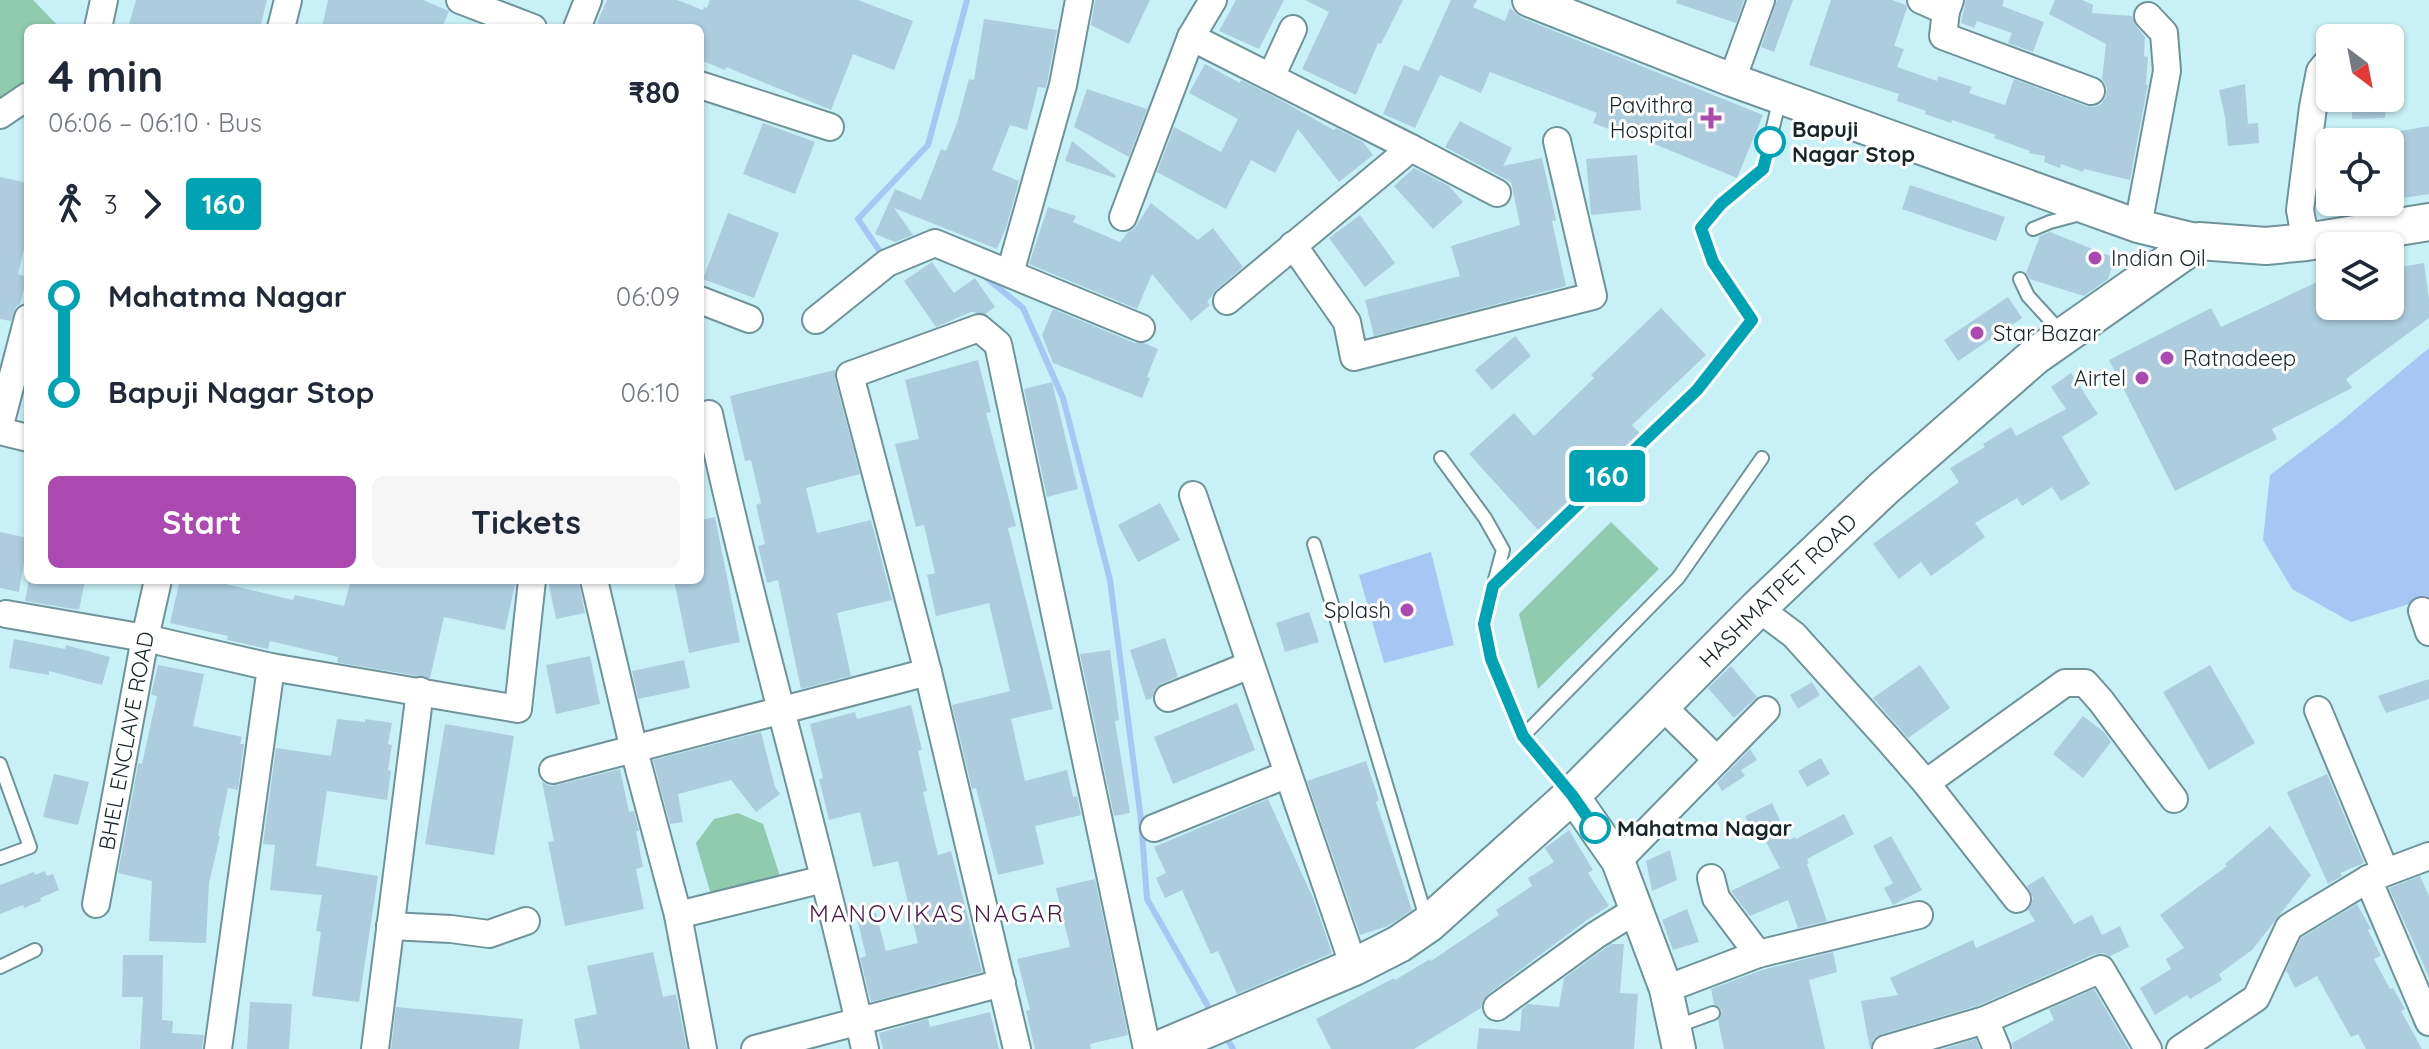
<!DOCTYPE html>
<html lang="en">
<head>
<meta charset="utf-8">
<style>
  :root { --surface:#fff; --page:#f6f6f7; --text:#1f2937; --muted:#747a83; --accent:#ac49b0 }
  body { margin:0; font-family:Quicksand,sans-serif; background:var(--page); color:var(--text); height:100vh; display:flex; flex-direction:column; font-size:30px; white-space:nowrap }
  * { box-sizing:border-box; margin:0 }
  p { font-size:26px; color:var(--muted) }
  .icon { flex:none; width:44px; height:44px; fill:none; stroke:currentColor; stroke-width:2; stroke-linecap:round; stroke-linejoin:round }
  .map { position:relative; flex:1; overflow:hidden }
  .drawer { position:absolute; left:24px; top:24px; width:680px; height:560px; display:flex; flex-direction:column; background:var(--surface); border-radius:12px; box-shadow:0 2px 6px #0004 }
  .drawer>* { flex:none }
  .badge { padding:0 16px; border-radius:6px; font-size:28px; line-height:52px }
  .needle { width:52px; rotate:148deg }
  .tools { position:absolute; left:2316px; top:24px; display:grid; gap:16px }
  .tools a { display:grid; place-items:center; width:88px; height:88px; border-radius:12px; background:var(--surface); box-shadow:0 2px 6px #0004; font-size:40px }
  .map>.badge { position:absolute; translate:-50% -50%; box-shadow:0 0 0 4px #fff }
  .legs { display:flex; align-items:center; gap:12px; height:88px; padding:0 24px; font-size:26px }
  .legs p { margin-inline-start:auto }
  .head { display:flex; align-items:center; justify-content:space-between; height:136px; padding:0 24px }
  h1 { font-size:44px; font-weight:700; line-height:60px }
  .action { display:flex; gap:16px; margin-top:auto; padding:16px 24px }
  .action a { flex:1; height:92px; border-radius:12px; background:var(--accent); color:#fff; font-size:32px; font-weight:700; line-height:92px; text-align:center }
  .action a+a { background:var(--page); color:var(--text) }
  ul { padding:0 24px; list-style:none }
  li { display:flex; align-items:center; gap:28px; height:96px; font-size:30px }
  li i { display:grid; place-items:center; width:12px; height:100%; margin:0 10px; background:currentColor }
  li i::after { content:''; width:20px; height:20px; margin:-10px; border:6px solid; border-radius:50%; background:var(--surface) }
  li p { margin-inline-start:auto }
  li:first-child i { background:linear-gradient(#0000 50%,currentColor 0) }
  li:last-child i { background:linear-gradient(currentColor 50%,#0000 0) }
  .map>svg:first-child { display:block }
  .green { fill:#90cbaf }
  .water { fill:#a6c7f4 }
  .lines { fill:none; stroke-linecap:round; stroke-linejoin:round }
  .stream { stroke:#a6c7f4; stroke-width:6 }
  .building { fill:#adcddf }
  .service-casing { stroke:#6e949a; stroke-width:16 }
  .minor-casing { stroke:#6e949a; stroke-width:30 }
  .tertiary-casing { stroke:#6e949a; stroke-width:36 }
  .secondary-casing { stroke:#6e949a; stroke-width:40 }
  .service { stroke:#fff; stroke-width:12 }
  .minor { stroke:#fff; stroke-width:26 }
  .tertiary { stroke:#fff; stroke-width:32 }
  .secondary { stroke:#fff; stroke-width:36 }
  .line-1-casing { stroke:#fff; stroke-width:18 }
  .line-1 { stroke:#00a3b4; stroke-width:12 }
  .poi-dot { fill:#ac49b0; stroke:#fff; stroke-width:3 }
  .stop-1-dot { fill:#fff; stroke:#00a3b4; stroke-width:4 }
  .labels { text-anchor:middle; stroke-width:6; stroke-linejoin:round; paint-order:stroke }
  .poi-label { font-size:22px; fill:#172629; stroke:#fff; text-anchor:end }
  .stop-label { font-size:22px; font-weight:bold; fill:#172629; stroke:#fff; text-anchor:start }
  .street-label { font-size:22px; fill:#172629; stroke:#fff }
  .neighbourhood-label { font-size:24px; letter-spacing:2px; fill:#4b1b4c; stroke:#fff }
</style>
</head>
<body>
<div class="map">
<svg width="2429" height="1049" viewBox="0 0 2429 1049">
  <rect width="100%" height="100%" fill="#c8f0f7"/>
  <g class="green">
    <polygon points="0,0 33,0 60,28 28,28 28,91 0,107"/>
    <polygon points="1611,522 1659,569 1538,689 1519,614"/>
    <polygon points="738,813 763,824 779,873 777,882 712,898 696,843 714,819"/>
  </g>
  <g class="water">
    <polygon points="2429,348 2429,598 2351,622 2292,589 2263,540 2270,475 2339,423"/>
    <polygon points="1431,552 1454,645 1384,663 1359,575"/>
  </g>
  <g class="lines">
    <g class="stream">
      <polyline points="885,259 858,219 928,145 967,0"/>
      <polyline points="983,275 1023,308 1063,398 1110,580 1141,820 1147,899 1213,1015"/>
      <polyline points="1225,1035 1233,1049"/>
    </g>
  </g>
  <g class="building">
    <polygon points="136,0 267,0 260,28 128,28"/>
    <polygon points="328,0 423,0 449,11 442,28 322,28"/>
    <polygon points="607,0 677,0 703,10 704,7 707,8 710,0 858,0 913,21 894,70 853,54 831,110 726,67 725,70 700,60 700,28 610,28 597,23"/>
    <polygon points="1095,0 1150,0 1129,44 1091,25"/>
    <polygon points="1236,0 1284,0 1259,49 1219,31"/>
    <polygon points="1305,0 1403,0 1381,44 1378,43 1356,95 1302,69 1329,12"/>
    <polygon points="1451,0 1477,0 1473,7 1505,21 1510,8 1522,18 1763,115 1737,178 1635,136 1635,139 1593,123 1597,113 1490,72 1481,93 1440,75 1415,128 1383,114 1404,65 1419,71"/>
    <polygon points="1677,0 1744,0 1736,23 1676,3"/>
    <polygon points="1777,0 1793,0 1774,52 1761,47"/>
    <polygon points="1831,0 1892,0 1906,5 1907,8 1894,46 1904,49 1897,67 1937,81 1938,76 1972,87 1969,93 2005,105 2014,79 2086,106 2094,107 2101,104 2106,97 2107,88 2102,79 2106,44 2049,14 2055,0 2082,0 2093,5 2092,13 2132,16 2136,26 2145,37 2144,56 2148,57 2146,85 2148,85 2147,89 2130,180 2084,169 2083,172 2061,164 2060,168 2044,162 2045,156 2029,153 2030,151 1994,138 1996,135 1952,120 1951,123 1925,114 1926,111 1897,101 1899,94 1809,65"/>
    <polygon points="1966,0 2004,0 2002,6 2044,22 2033,52 2008,43 2012,33 1977,21 1974,28 1961,23"/>
    <polygon points="984,19 1057,30 1046,88 1038,87 1027,130 1010,125 992,170 1019,181 1007,225 997,249 894,208 913,235 895,242 875,234 895,189 921,200 941,149 946,151 957,123 969,79 974,80"/>
    <polygon points="1205,64 1240,83 1241,80 1275,97 1334,130 1336,128 1363,142 1373,155 1339,182 1298,129 1275,173 1251,160 1226,209 1157,172 1174,127 1221,152 1238,119 1189,93"/>
    <polygon points="2245,84 2248,124 2258,123 2259,143 2228,146 2225,117 2219,90"/>
    <polygon points="1087,89 1147,109 1129,157 1074,127"/>
    <polygon points="2352,98 2387,98 2385,118 2352,119"/>
    <polygon points="1460,121 1512,148 1503,166 1542,158 1556,220 1552,221 1566,286 1374,336 1365,300 1460,276 1451,246 1520,225 1511,182 1445,147"/>
    <polygon points="763,123 815,142 795,194 743,174"/>
    <polygon points="2429,126 2429,194 2390,200 2390,165 2396,164 2390,133"/>
    <polygon points="1072,141 1116,176 1115,178 1065,161"/>
    <polygon points="1637,155 1641,210 1591,215 1586,159"/>
    <polygon points="1414,168 1449,186 1463,202 1433,229 1394,186"/>
    <polygon points="0,177 28,183 28,233 18,274 27,277 20,304 16,307 11,321 0,319"/>
    <polygon points="1910,185 2005,217 1996,241 1902,209"/>
    <polygon points="1151,203 1198,240 1213,228 1243,267 1217,289 1207,302 1210,305 1191,321 1152,274 1137,309 1029,264 1048,207 1076,216 1073,222 1120,242 1128,232 1134,229"/>
    <polygon points="728,213 779,233 754,298 703,279"/>
    <polygon points="1360,215 1395,263 1365,287 1329,238"/>
    <polygon points="2050,232 2115,258 2108,279 2084,296 2030,279 2026,273 2040,236"/>
    <polygon points="932,262 954,293 975,278 995,307 985,314 971,312 936,327 904,281"/>
    <polygon points="2424,263 2429,300 2429,318 2346,379 2352,388 2272,429 2277,439 2175,491 2109,360 2211,308 2221,327 2330,276 2330,306 2390,306 2390,269"/>
    <polygon points="2008,297 2022,318 1958,361 1944,340"/>
    <polygon points="1661,308 1706,355 1632,425 1640,433 1538,530 1469,454 1514,413 1534,436 1594,378 1591,375"/>
    <polygon points="1053,309 1135,343 1144,343 1158,349 1147,377 1150,378 1142,398 1053,363 1042,335"/>
    <polygon points="1515,336 1531,356 1492,390 1475,370"/>
    <polygon points="978,360 991,412 986,413 1016,526 1008,528 1053,709 1011,719 1025,781 1067,770 1073,797 1077,796 1081,815 1035,826 1044,864 998,875 976,788 972,789 952,705 1010,691 989,603 936,616 927,575 935,573 924,525 916,527 895,444 919,439 905,380"/>
    <polygon points="835,370 835,379 860,474 806,488 817,533 871,520 892,600 837,613 851,676 801,689 778,580 767,583 758,546 765,544 756,505 761,503 751,460 745,461 730,396"/>
    <polygon points="2071,373 2098,414 2062,437 2090,484 2061,501 2052,487 2022,506 2017,498 1975,523 1985,537 1931,576 1921,562 1899,579 1873,544 1959,482 1950,468 1985,447 1983,444 2011,427 2016,436 2066,409 2051,387"/>
    <polygon points="1052,382 1078,489 1047,497 1024,389"/>
    <polygon points="1160,503 1180,540 1138,562 1118,525"/>
    <polygon points="715,517 740,642 689,653 674,580 700,580 700,520"/>
    <polygon points="0,532 28,538 19,592 0,588"/>
    <polygon points="29,580 85,580 79,610 25,601"/>
    <polygon points="180,580 209,580 293,600 295,595 344,606 351,580 516,580 505,630 444,617 430,678 340,663 337,662 338,657 270,641 268,649 227,640 228,636 170,623"/>
    <polygon points="548,580 578,580 585,613 556,619"/>
    <polygon points="1309,612 1319,642 1285,652 1276,623"/>
    <polygon points="1165,638 1178,677 1161,684 1155,689 1152,698 1146,700 1130,650"/>
    <polygon points="14,639 65,649 66,645 110,657 102,685 49,671 49,675 9,668"/>
    <polygon points="1110,650 1119,720 1115,721 1130,813 1114,816 1080,654"/>
    <polygon points="590,656 600,704 556,714 546,665"/>
    <polygon points="684,660 690,688 638,699 632,671"/>
    <polygon points="158,665 204,674 193,726 242,737 240,744 244,744 238,790 228,788 218,836 220,836 209,883 206,943 149,941 152,881 118,873 138,765 138,763 142,764 157,696 151,695"/>
    <polygon points="1920,665 1950,708 1908,738 1873,698"/>
    <polygon points="2210,665 2255,743 2209,770 2163,692"/>
    <polygon points="1731,666 1757,697 1734,718 1708,688"/>
    <polygon points="2429,679 2429,699 2386,713 2378,696"/>
    <polygon points="1812,682 1820,695 1798,709 1790,695"/>
    <polygon points="1237,703 1255,750 1173,784 1154,737"/>
    <polygon points="911,705 922,750 918,751 927,791 923,792 938,855 951,851 982,972 871,1002 860,958 866,956 857,918 876,913 886,951 918,943 898,861 873,867 860,812 829,820 819,779 823,778 810,724 855,712 857,719"/>
    <polygon points="2083,716 2104,732 2111,742 2083,778 2053,754"/>
    <polygon points="337,719 365,722 365,719 392,723 388,744 392,745 388,770 391,771 387,800 327,791 316,866 378,876 359,1002 312,996 321,932 316,931 322,895 270,890 275,845 263,844 276,748 331,756"/>
    <polygon points="445,724 514,736 494,855 425,844"/>
    <polygon points="761,732 775,787 780,794 756,812 731,780 678,794 683,822 670,824 653,760"/>
    <polygon points="1750,749 1757,760 1741,770 1745,776 1722,791 1717,783"/>
    <polygon points="1821,758 1830,774 1807,787 1798,771"/>
    <polygon points="1366,761 1379,800 1376,802 1412,910 1388,926 1360,935 1307,781"/>
    <polygon points="620,769 629,812 634,811 639,831 636,831 643,867 636,869 644,909 565,926 548,842 554,841 542,782 550,786 557,785"/>
    <polygon points="54,774 89,782 78,825 43,817"/>
    <polygon points="2327,774 2364,863 2340,873 2342,876 2328,884 2287,792"/>
    <polygon points="1268,799 1313,898 1332,953 1237,994 1218,951 1211,954 1182,890 1165,898 1156,878 1166,873 1154,847"/>
    <polygon points="1772,803 1789,840 1795,837 1796,839 1844,814 1854,834 1807,859 1809,863 1807,864 1827,921 1798,928 1788,900 1750,916 1731,891 1780,868 1765,840 1757,843 1745,816"/>
    <polygon points="2270,826 2311,875 2252,950 2219,974 2222,980 2190,999 2187,995 2155,1015 2140,988 2171,969 2166,959 2184,948 2160,915 2227,866 2225,864"/>
    <polygon points="1569,830 1593,870 1588,873 1609,906 1587,920 1488,994 1483,1000 1481,1008 1414,1049 1331,1049 1316,1019 1394,978 1395,980 1430,959 1431,961 1499,915 1496,910 1532,886 1528,878 1554,862 1545,848"/>
    <polygon points="1891,836 1922,890 1893,905 1884,888 1893,883 1873,846"/>
    <polygon points="1670,850 1677,880 1652,891 1646,861"/>
    <polygon points="45,871 47,876 53,874 59,890 40,898 41,901 24,908 23,905 0,914 0,885 34,872 35,875"/>
    <polygon points="2043,876 2074,924 2092,915 2102,935 2120,926 2129,947 2110,956 2103,953 2095,954 1980,1005 1882,1034 1874,1039 1870,1049 1861,1001 1898,995 1890,978 1973,940 1976,948 2035,921 2028,910 2033,898 2027,886"/>
    <polygon points="2420,876 2429,896 2429,977 2389,888"/>
    <polygon points="1095,879 1128,1035 1090,1044 1091,1049 1035,1049 1026,1011 1030,1010 1017,959 1070,947 1056,888"/>
    <polygon points="2357,904 2371,929 2368,930 2381,956 2374,959 2390,989 2393,988 2405,1009 2401,1011 2422,1049 2366,1049 2358,1034 2351,1037 2317,976 2295,988 2286,970 2301,938"/>
    <polygon points="1687,909 1699,942 1673,950 1662,920"/>
    <polygon points="1611,944 1624,944 1620,993 1638,994 1634,1049 1477,1049 1479,1028 1520,1031 1522,1009 1528,1004 1559,1007 1564,978"/>
    <polygon points="653,952 663,997 676,994 687,1049 580,1049 574,1019 597,1014 587,966"/>
    <polygon points="1833,952 1837,972 1809,980 1825,1049 1724,1049 1718,1020 1722,1011 1714,1004 1711,989 1762,970"/>
    <polygon points="123,955 163,955 162,1020 173,1021 172,1033 204,1035 202,1049 140,1049 143,997 122,997"/>
    <polygon points="2094,989 2129,1049 2013,1049 2012,1043 2054,1020 2049,1009"/>
    <polygon points="250,1002 292,1004 289,1049 247,1049"/>
    <polygon points="396,1007 523,1019 519,1049 391,1049"/>
    <polygon points="990,1012 999,1049 883,1049 879,1033 928,1019 930,1027"/>
    <polygon points="1976,1039 1980,1049 1943,1049"/>
  </g>
  <g class="lines">
    <g class="service-casing">
      <g id="service">
        <polyline points="2033,229 2050,222 2080,214"/>
        <polyline points="2020,279 2028,296 2062,333"/>
        <polyline points="1441,458 1485,518 1503,550 1494,583"/>
        <polyline points="1314,544 1427,921"/>
        <polyline points="1523,736 1678,578 1762,458"/>
        <polyline points="0,764 30,847 0,858"/>
        <polyline points="1570,792 1523,736 1491,659 1484,624 1493,586 1697,390 1752,320 1713,262 1701,228 1721,204 1763,169 1780,98"/>
        <polyline points="0,967 35,950"/>
        <polyline points="1679,1032 1683,1024 1713,1013"/>
      </g>
    </g>
    <g class="minor-casing">
      <g id="minor">
        <polyline points="460,0 533,28"/>
        <polyline points="1921,0 1946,11"/>
        <polyline points="1950,0 1946,11 1943,36 2091,91"/>
        <polyline points="98,28 104,0"/>
        <polyline points="281,28 288,0"/>
        <polyline points="577,28 588,0"/>
        <polyline points="1191,37 1411,148"/>
        <polyline points="1271,77 1293,29"/>
        <polyline points="1732,80 1761,0"/>
        <polyline points="700,85 830,127"/>
        <polyline points="0,115 28,96"/>
        <polyline points="1123,217 1191,37 1213,0"/>
        <polyline points="2138,226 2167,71 2164,33 2148,16"/>
        <polyline points="2306,242 2300,210 2313,107 2320,71 2330,59"/>
        <polyline points="1293,245 1347,322 1354,357 1593,296 1557,141"/>
        <polyline points="1010,273 1063,85 1079,0"/>
        <polyline points="700,300 749,319"/>
        <polyline points="1227,301 1411,148 1497,193"/>
        <polyline points="816,320 887,263 935,243 1141,328"/>
        <path d="M 709,414 C 755,627 818,836 865,1049"/>
        <polyline points="0,425 28,318"/>
        <polyline points="0,431 28,438"/>
        <polyline points="1193,495 1354,967"/>
        <polyline points="594,580 634,750 678,915 703,1049"/>
        <polyline points="1758,608 1794,635 1887,738 1926,783 2017,899"/>
        <polyline points="2422,611 2429,632"/>
        <polyline points="6,614 145,638 271,667 518,709 532,580"/>
        <polyline points="1168,698 1250,665"/>
        <polyline points="1661,705 1717,760"/>
        <polyline points="2318,710 2385,871"/>
        <polyline points="553,770 928,672"/>
        <polyline points="1926,783 2065,683 2085,683 2101,701 2174,799"/>
        <polyline points="1154,828 1288,774"/>
        <polyline points="1618,861 1766,710"/>
        <polyline points="1711,878 1716,898 1758,954"/>
        <polyline points="2368,879 2429,1022"/>
        <path id="s1" d="M 96,904 L 145,638 L 158,580"/>
        <polyline points="678,915 824,879"/>
        <polyline points="390,926 451,929 489,934 526,921"/>
        <polyline points="1666,989 1758,954 1919,915"/>
        <polyline points="1497,1007 1596,935 1636,910"/>
        <polyline points="1985,1020 1997,1049"/>
        <polyline points="218,1049 271,667"/>
        <polyline points="375,1049 420,691"/>
        <polyline points="755,1049 1002,983"/>
        <polyline points="1017,1049 928,672 850,375 979,328 998,344 1147,1049"/>
        <polyline points="1886,1049 1985,1020 2101,969 2148,1049"/>
        <polyline points="2180,1049 2256,998 2289,927 2368,879 2429,856"/>
      </g>
    </g>
    <g class="tertiary-casing">
      <g id="tertiary">
        <polyline points="1529,0 1732,80 2138,226 2199,241"/>
        <polyline points="1572,795 1618,861 1666,989 1679,1049"/>
      </g>
    </g>
    <g class="secondary-casing">
      <g id="secondary">
        <path id="s2" d="M 1160,1049 L 1354,967 L 1399,944 L 1428,924 L 1572,795 L 1758,608 L 1884,488 L 2035,356 L 2199,241 L 2266,246 L 2306,242 L 2429,222"/>
      </g>
    </g>
    <use href="#service" class="service"/>
    <use href="#minor" class="minor"/>
    <use href="#tertiary" class="tertiary"/>
    <use href="#secondary" class="secondary"/>
  </g>
  <g class="lines">
    <g class="line-1-casing">
      <polyline id="line-1" points="1595,828 1572,795 1523,736 1491,659 1484,624 1493,586 1697,390 1752,320 1713,262 1701,228 1721,204 1763,169 1770,142"/>
    </g>
    <use href="#line-1" class="line-1"/>
  </g>
  <g class="poi-dot">
    <path d="M1707 106h8v8h8v8h-8v8h-8v-8h-8v-8h8z"/>
    <circle cx="2095" cy="258" r="8"/>
    <circle cx="1977" cy="333" r="8"/>
    <circle cx="2167" cy="358" r="8"/>
    <circle cx="2142" cy="378" r="8"/>
    <circle cx="1407" cy="610" r="8"/>
  </g>
  <g class="stop-1-dot">
    <circle cx="1770" cy="142" r="14"/>
    <circle cx="1595" cy="828" r="14"/>
  </g>
  <g class="labels">
    <g class="poi-label">
      <text x="1693" y="113">Pavithra<tspan x="1693" dy="25">Hospital</tspan></text>
      <text x="2111" y="266" text-anchor="start">Indian Oil</text>
      <text x="1993" y="341" text-anchor="start">Star Bazar</text>
      <text x="2183" y="366" text-anchor="start">Ratnadeep</text>
      <text x="2126" y="386">Airtel</text>
      <text x="1391" y="618">Splash</text>
    </g>
    <g class="stop-label">
      <text x="1792" y="137">Bapuji<tspan x="1792" dy="25">Nagar Stop</tspan></text>
      <text x="1617" y="836">Mahatma Nagar</text>
    </g>
    <g class="street-label">
      <text dy="8" stroke="none"><textPath href="#s2" startOffset="780">HASHMATPET ROAD</textPath></text>
      <text dy="8" stroke="none"><textPath href="#s1" startOffset="166">BHEL ENCLAVE ROAD</textPath></text>
    </g>
    <g class="neighbourhood-label">
      <text x="937" y="922">MANOVIKAS NAGAR</text>
    </g>
  </g>
</svg>
<div class="tools">
<a><svg class="needle" viewBox="-14 -14 28 28"><path d="M0-13l5 13h-10z" fill="#e53935"/><path d="M0 13l5-13h-10z" fill="#747a83"/></svg></a>
<a><svg class="icon" aria-label="locate" viewBox="0 0 24 24"><circle cx="12" cy="12" r="6"/><path d="M12 2v4M12 18v4M2 12h4M18 12h4"/></svg></a>
<a><svg class="icon" aria-label="layers" viewBox="0 0 24 24"><path d="M12 4l9 5-9 5-9-5zM3 14l9 5 9-5"/></svg></a>
</div>
<b class="badge" style="left:1607px;top:476px;background:#00a3b4;color:#fff">160</b>
<section class="drawer">
<div class="head"><div><h1>4 min</h1><p>06:06 – 06:10 · Bus</p></div><b>₹80</b></div>
<div class="legs"><svg class="icon" aria-label="walk" viewBox="0 0 24 24"><circle cx="13" cy="4" r="2"/><path d="M13 8l-2 6 4 7M11 14l-3 7M7 12l3-4h3l4 4"/></svg>3<svg class="icon" aria-label="forward" viewBox="0 0 24 24"><path d="M9 5l7 7-7 7"/></svg><b class="badge" style="background:#00a3b4;color:#fff">160</b></div>
<ul>
<li><i style="color:#00a3b4"></i><b>Mahatma Nagar</b><p>06:09</p></li>
<li><i style="color:#00a3b4"></i><b>Bapuji Nagar Stop</b><p>06:10</p></li>
</ul>
<div class="action"><a>Start</a><a>Tickets</a></div>
</section>
</div>
</body>
</html>
